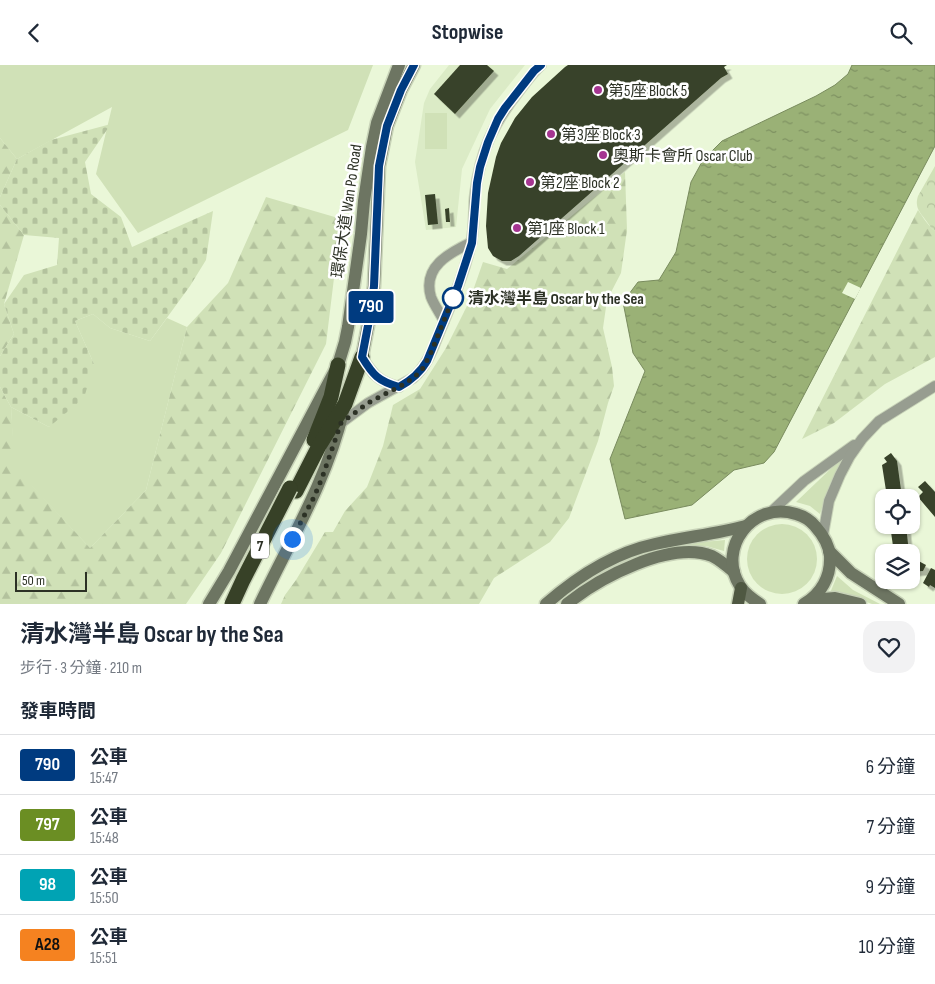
<!DOCTYPE html>
<html lang="zh-TW">
<head>
<meta charset="utf-8">
<style>
  :root { --surface:#fff; --page:#f2f2f3; --text:#1f2937; --muted:#747a83; --line:#e0e1e3 }
  body { margin:0; font-family:"Sofia Sans Condensed","Noto Sans TC",sans-serif; background:var(--page); color:var(--text); height:100vh; display:flex; flex-direction:column; font-size:19px; white-space:nowrap }
  * { box-sizing:border-box; margin:0 }
  p { font-size:16px; color:var(--muted) }
  .icon { flex:none; width:28px; height:28px; fill:none; stroke:currentColor; stroke-width:2; stroke-linecap:round; stroke-linejoin:round }
  .map { position:relative; height:539px; overflow:hidden }
  .side { display:flex; flex-direction:column; background:var(--surface); flex:1 }
  .side>* { flex:none }
  .badge { padding:0 10px; border-radius:4px; font-size:18px; line-height:32px }
  .controls { position:absolute; left:875px; top:424px; display:grid; gap:10px }
  .controls a { display:grid; place-items:center; width:45px; height:45px; border-radius:10px; background:var(--surface); box-shadow:0 1px 4px #0004; font-size:25px }
  .scale { position:absolute; left:15px; bottom:12px; width:72px; box-sizing:border-box; padding-left:5px; border:2px solid #2c3125; border-top:0; font-size:14px; line-height:18px; white-space:nowrap; color:#2c3125; -webkit-text-stroke:4px #fff; paint-order:stroke }
  .you { position:absolute; width:25px; height:25px; margin:-12px; border:4px solid #fff; border-radius:50%; background:#1a73e8; box-shadow:0 0 0 8px #1a73e833 }
  .map>.badge { position:absolute; translate:-50% -50%; box-shadow:0 0 0 2px #fff }
  h2 { padding:0 20px; font-size:19px; line-height:45px }
  .round { display:grid; place-items:center; flex:none; width:52px; height:52px; border-radius:15px; background:var(--page) }
  .headline { display:flex; align-items:center; justify-content:space-between; height:85px; padding:0 20px }
  h1 { font-size:24px; font-weight:700; line-height:38px }
  ul { padding:0; list-style:none }
  li { display:flex; align-items:center; gap:15px; height:60px; padding:0 20px; border-top:1px solid var(--line) }
  li div { flex:1 }
  li b { display:block; font-size:19px }
  li em { font-style:normal }
  li .badge { min-width:55px; font-weight:700; text-align:center }
  header { display:flex; justify-content:space-between; align-items:center; height:65px; padding:0 20px; background:var(--surface); font-size:22px; font-weight:700 }
  .map>svg:first-child { display:block }
  .built { fill:#dbebc6 }
  .grass { fill:#d0e1b7 }
  .forest { fill:url(#forest-firs) }
  .cemetery { fill:url(#cemetery-stones) }
  .park { fill:url(#park-crowns) }
  .water { fill:url(#water-ripples); stroke:#798b5e }
  .pier { fill:#eaf7d8 }
  .building { fill:#384229; filter:url(#shadow) }
  .lines { fill:none; stroke-linecap:round; stroke-linejoin:round }
  .street-casing { stroke:#c8d3b8; stroke-width:12 }
  .secondary-casing { stroke:#c8d3b8; stroke-width:15 }
  .primary-casing { stroke:#c8d3b8; stroke-width:15 }
  .highway-casing { stroke:#c8d3b8; stroke-width:18 }
  .street { stroke:#979d90; stroke-width:10 }
  .secondary { stroke:#6d7562; stroke-width:12 }
  .primary { stroke:#4f5842; stroke-width:12 }
  .highway { stroke:#374127; stroke-width:15 }
  .highway-bridge-casing { stroke:#c8d3b8; stroke-width:18; stroke-linecap:butt }
  .highway-bridge { stroke:#374127; stroke-width:15 }
  .line-casing { stroke:#fff; stroke-width:11 }
  .line { stroke:#003b80; stroke-width:8 }
  .walk { stroke:#2c3125; stroke-width:5; stroke-dasharray:0 9 }
  .poi-dot { fill:#a53591; stroke:#fff; stroke-width:2 }
  .stop-dot { fill:#fff; stroke:#003b80; stroke-width:2.5 }
  .labels { text-anchor:middle; stroke-width:5; stroke-linejoin:round; paint-order:stroke }
  .shield { fill:#fff; stroke:#6b6f66; stroke-width:1 }
  .shield-label { font-size:15px; font-weight:bold; fill:#2c3125 }
  .poi-label { font-size:16px; fill:#2c3125; stroke:#fff; text-anchor:start }
  .street-label { font-size:16px; fill:#2c3125; stroke:#fff }
  .stop-label { font-size:16px; font-weight:bold; fill:#2c3125; stroke:#fff; text-anchor:start }
</style>
</head>
<body>
<header><svg class="icon" aria-label="back" viewBox="0 0 24 24"><path d="M15 5l-7 7 7 7"/></svg>Stopwise<svg class="icon" aria-label="search" viewBox="0 0 24 24"><circle cx="10" cy="10" r="6"/><path d="M15 15l6 6"/></svg></header>
<div class="map">
<svg width="935" height="539" viewBox="0 0 935 539">
  <defs>
    <pattern id="forest-firs" width="22" height="20" patternUnits="userSpaceOnUse" patternTransform="scale(1.25)"><rect width="22" height="20" fill="#d0e1b7"/><path d="M5 1l3.5 6h-7zM16 11l3.5 6h-7z" fill="#b3c29d"/></pattern>
    <pattern id="cemetery-stones" width="16" height="16" patternUnits="userSpaceOnUse" patternTransform="scale(1.25)"><rect width="16" height="16" fill="#d0e1b7"/><path d="M2 7V4a2 2 0 0 1 4 0v3zM10 15v-3a2 2 0 0 1 4 0v3z" fill="#b3c29d"/></pattern>
    <pattern id="park-crowns" width="20" height="18" patternUnits="userSpaceOnUse" patternTransform="scale(1.25)"><rect width="20" height="18" fill="#d0e1b7"/><path d="M2 6a3 3 0 1 1 6 0M12 15a3 3 0 1 1 6 0" fill="none" stroke="#b3c29d"/></pattern>
    <pattern id="water-ripples" width="26" height="14" patternUnits="userSpaceOnUse" patternTransform="scale(1.25)"><rect width="26" height="14" fill="#9ab176"/><path d="M2 4q2-2 4 0t4 0M15 11q2-2 4 0t4 0" fill="none" stroke="#7e9161"/></pattern>
    <filter id="shadow"><feDropShadow dx="4.5" dy="4.5" stdDeviation="0" flood-color="#0004"/></filter>
  </defs>
  <rect width="100%" height="100%" fill="#eaf7d8"/>
  <polygon class="built" points="449,0 525,0 490,44 462,104 456,162 426,165 415,97 424,38 430,24"/>
  <g class="grass">
    <polygon points="0,0 373,0 348,65 138,168 96,109 112,42 17,94 0,73"/>
    <rect x="425" y="48" width="22" height="36"/>
    <polygon points="93,249 110,263 150,276 167,253 187,262 146,425 90,483 14,402 11,342 49,362 94,299 75,256"/>
    <polygon points="840,395 842,396 830,419 820,449 810,441 796,437"/>
    <circle cx="782" cy="494" r="35"/>
    <polygon points="725,475 724,486 706,481 694,481 616,502 585,518 557,539 551,539 587,513 629,492 655,485 692,478"/>
    <polygon points="837,511 853,525 880,539 872,539 861,535 830,528"/>
  </g>
  <g class="forest">
    <polygon points="0,73 17,94 0,132"/>
    <polygon points="625,107 627,165 621,208 607,235 603,263 612,302 614,321 608,338 598,376 569,453 550,477 494,513 479,539 281,539 285,530 296,515 325,467 333,467 345,446 367,422 383,381 393,340 420,324 446,283 469,237 483,197 507,204"/>
    <polygon points="266,132 345,155 334,213 326,279 221,488 186,539 0,539 0,322 11,342 15,402 90,483 146,425 187,262 228,218"/>
    <polygon points="0,140 24,170 4,239 14,269 0,291"/>
    <path d="M 918,145 C 923,152 928,161 935,166 L 935,292 L 885,319 L 834,358 L 802,374 Z"/>
  </g>
  <polygon class="cemetery" points="111,59 85,97 91,129 121,152 132,182 213,146 206,195 190,221 150,276 110,263 93,249 75,256 94,299 84,333 49,362 11,342 0,322 0,291 14,269 4,239 24,210 57,200 59,173 24,170 0,140 0,132 17,94 51,75"/>
  <path class="park" d="M 935,101 L 935,166 C 931,163 930,161 927,157 C 921,148 914,143 918,131 Z"/>
  <polygon class="water" points="852,0 935,0 935,81 774,387 764,398 734,405 692,440 625,454 610,394 645,306 633,288 623,237 638,217 659,215 676,187 691,117 703,95 722,76 816,31 835,20 848,9"/>
  <polygon class="pier" points="848,217 861,223 855,234 842,228"/>
  <g class="building">
    <polygon points="460,0 487,0 494,6 455,49 434,29"/>
    <polygon points="568,0 727,0 724,2 728,9 721,13 519,191 511,196 502,196 493,191 488,183 486,161 488,128 496,92 501,78 515,53 532,32 565,2"/>
    <polygon points="435,129 438,159 428,160 425,130"/>
    <polygon points="449,143 450,157 446,157 445,144"/>
    <polygon points="891,388 897,396 902,432 887,432 882,400 887,397 884,393"/>
    <polygon points="925,416 935,427 935,452 918,432 923,427 918,422"/>
    <polygon points="890,460 906,460 909,488 894,488"/>
    <polygon points="911,492 926,500 923,506 911,507"/>
    <polygon points="931,503 935,505 935,523 930,520 929,522 923,518"/>
  </g>
  <g class="lines">
    <g class="street-casing">
      <g id="street">
        <path d="M 444,256 C 440,248 434,240 431,232 C 422,202 449,188 472,177"/>
        <path d="M 362,292 C 373,310 378,316 399,322"/>
        <path d="M 341,358 L 368,338 L 413,313 C 429,299 434,280 442,261 C 453,234 465,207 471,178 C 475,162 473,145 475,129 C 480,87 493,59 519,26 C 526,17 533,7 541,0"/>
        <polyline points="771,447 804,416 854,380"/>
        <polyline points="823,470 829,436 840,410 850,391 862,374 879,356 935,321"/>
      </g>
    </g>
    <g class="secondary-casing">
      <g id="secondary">
        <polyline points="362,292 371,245 374,221 379,101 387,61 401,25 414,0"/>
        <polyline points="829,486 851,508 899,539"/>
        <polyline points="811,535 835,533 860,539"/>
        <polyline points="209,539 229,506 338,300 345,277 348,262 361,169 364,136 372,82 377,58 399,0"/>
        <path d="M 260,539 C 290,476 327,415 343,347"/>
        <path d="M 546,539 C 578,511 613,488 655,479 C 685,472 716,469 746,461"/>
        <path d="M 567,539 C 599,513 670,475 712,491 C 720,495 727,501 734,507"/>
        <path d="M 760,539 C 752,534 745,529 740,521 C 716,483 753,435 796,449 C 803,451 810,455 815,461 C 823,470 829,479 830,491 C 831,512 821,529 804,539"/>
      </g>
    </g>
    <g class="primary-casing">
      <polyline id="primary" points="738,539 741,523"/>
    </g>
    <g class="highway-casing">
      <g id="highway">
        <polyline points="314,375 331,332 338,300"/>
        <polyline points="296,426 319,381 345,339 362,292"/>
      </g>
    </g>
    <use href="#street" class="street"/>
    <use href="#secondary" class="secondary"/>
    <use href="#primary" class="primary"/>
    <use href="#highway" class="highway"/>
    <g class="highway-bridge-casing">
      <polyline id="highway-bridge" points="232,539 243,515 290,423"/>
    </g>
    <use href="#highway-bridge" class="highway-bridge"/>
  </g>
  <g class="lines">
    <g class="line-casing">
      <path id="line" d="M 414,0 L 401,25 L 387,61 L 379,101 L 374,221 L 371,245 L 362,292 C 373,310 378,316 399,322 C 412,315 420,308 427,296 L 458,221 L 472,178 L 477,118 L 480,102 L 488,77 L 498,54 L 505,43 L 534,6 L 541,0"/>
    </g>
    <use href="#line" class="line"/>
    <polyline class="walk" points="292,474 314,432 322,413 341,358 368,338 406,318 419,308 423,303 430,290 453,233"/>
  </g>
  <g class="poi-dot">
    <circle cx="598" cy="25" r="5"/>
    <circle cx="551" cy="69" r="5"/>
    <circle cx="603" cy="90" r="5"/>
    <circle cx="530" cy="117" r="5"/>
    <circle cx="517" cy="163" r="5"/>
  </g>
  <circle class="stop-dot" cx="453" cy="233" r="10"/>
  <g class="labels">
    <rect class="shield" x="251" y="468.5" width="18" height="25" rx="4"/>
    <g class="shield-label">
      <text x="260" y="486">7</text>
    </g>
    <g class="poi-label">
      <text x="608" y="31">第5座 Block 5</text>
      <text x="561" y="75">第3座 Block 3</text>
      <text x="613" y="96">奧斯卡會所 Oscar Club</text>
      <text x="540" y="123">第2座 Block 2</text>
      <text x="527" y="169">第1座 Block 1</text>
    </g>
    <g class="street-label">
      <text transform="translate(346 146) rotate(-82)" y="6">環保大道 Wan Po Road</text>
    </g>
    <g class="stop-label">
      <text x="468" y="239">清水灣半島 Oscar by the Sea</text>
    </g>
  </g>
</svg>
<div class="controls">
<a><svg class="icon" aria-label="locate" viewBox="0 0 24 24"><circle cx="12" cy="12" r="6"/><path d="M12 2v4M12 18v4M2 12h4M18 12h4"/></svg></a>
<a><svg class="icon" aria-label="layers" viewBox="0 0 24 24"><path d="M12 4l9 5-9 5-9-5zM3 14l9 5 9-5"/></svg></a>
</div>
<div class="scale">50 m</div>
<div class="you" style="left:292px;top:474px"></div>
<b class="badge" style="left:371px;top:242px;background:#003b80;color:#fff">790</b>
</div>
<section class="side">
<div class="headline"><div><h1>清水灣半島 Oscar by the Sea</h1><p>步行 · 3 分鐘 · 210 m</p></div><a class="round"><svg class="icon" aria-label="heart" viewBox="0 0 24 24"><path d="M12 20l-8-8c-3-5 5-10 8-4 3-6 11-1 8 4z"/></svg></a></div>
<h2>發車時間</h2>
<ul>
<li><span class="badge" style="background:#003b80;color:#fff">790</span><div><b>公車</b><p>15:47</p></div><em>6 分鐘</em></li>
<li><span class="badge" style="background:#6b8e23;color:#fff">797</span><div><b>公車</b><p>15:48</p></div><em>7 分鐘</em></li>
<li><span class="badge" style="background:#00a3b4;color:#fff">98</span><div><b>公車</b><p>15:50</p></div><em>9 分鐘</em></li>
<li><span class="badge" style="background:#f58220;color:#111">A28</span><div><b>公車</b><p>15:51</p></div><em>10 分鐘</em></li>
</ul>
</section>
</body>
</html>
